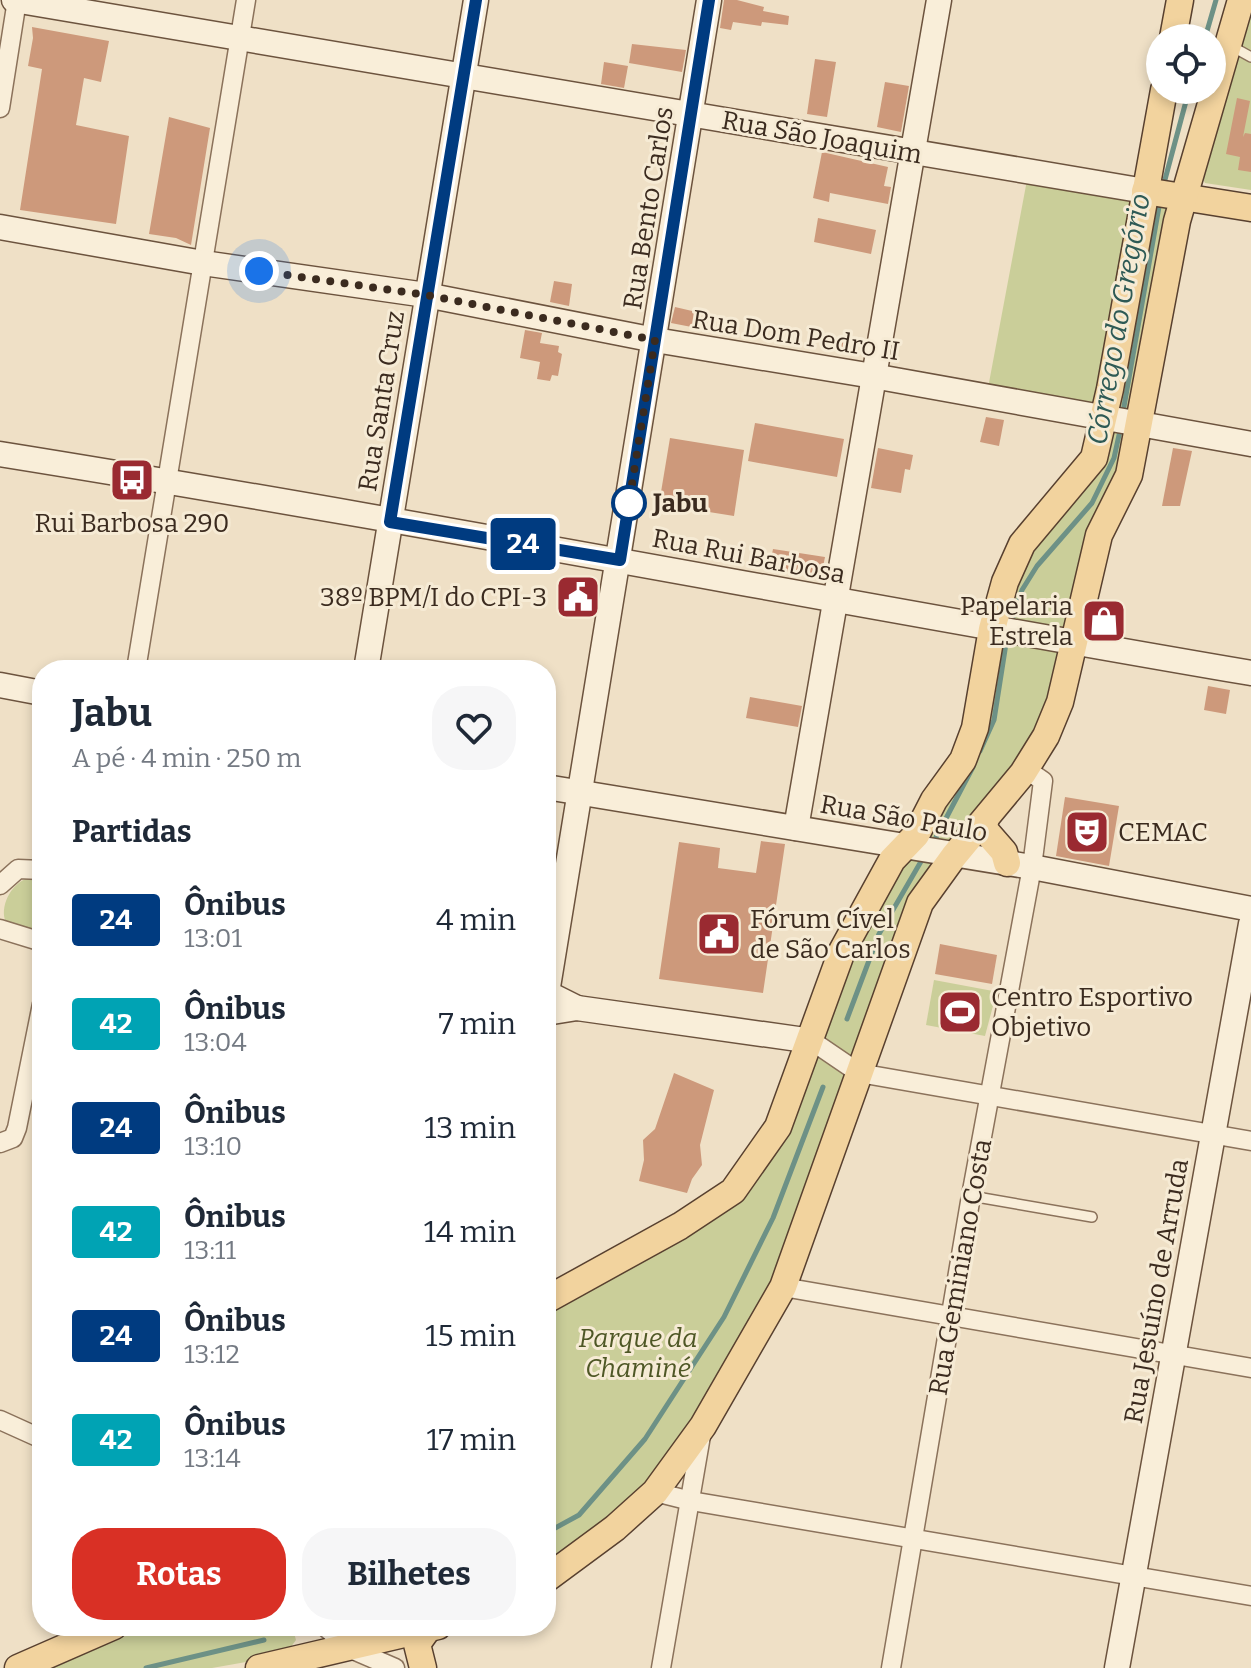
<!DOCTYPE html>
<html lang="pt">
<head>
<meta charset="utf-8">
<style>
  :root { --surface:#fff; --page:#f6f6f7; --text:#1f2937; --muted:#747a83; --accent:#d93025 }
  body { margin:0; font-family:Bitter,serif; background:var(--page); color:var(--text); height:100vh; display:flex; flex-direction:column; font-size:30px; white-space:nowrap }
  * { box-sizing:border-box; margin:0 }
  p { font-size:26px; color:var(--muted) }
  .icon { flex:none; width:44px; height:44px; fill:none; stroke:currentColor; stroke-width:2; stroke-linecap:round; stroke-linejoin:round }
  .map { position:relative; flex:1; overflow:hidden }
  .drawer { position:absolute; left:32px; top:660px; width:524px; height:976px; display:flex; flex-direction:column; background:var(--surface); border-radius:32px; box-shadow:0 4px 12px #0003 }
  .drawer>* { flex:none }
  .badge { padding:0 16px; border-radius:6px; font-size:28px; line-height:52px }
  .controls { position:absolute; left:1146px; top:24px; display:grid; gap:16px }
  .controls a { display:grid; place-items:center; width:80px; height:80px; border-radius:50%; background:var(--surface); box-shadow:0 4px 12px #0003; font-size:40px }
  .you { position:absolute; width:40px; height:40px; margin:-20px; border:6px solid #fff; border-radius:50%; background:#1a73e8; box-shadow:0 0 0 12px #1a73e833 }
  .map>.badge { position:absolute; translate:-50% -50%; box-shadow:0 0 0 4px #fff }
  h2 { padding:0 40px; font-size:30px; line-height:72px }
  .round { display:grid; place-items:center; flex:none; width:84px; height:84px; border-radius:32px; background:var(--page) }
  .head { display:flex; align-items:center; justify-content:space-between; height:136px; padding:0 40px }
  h1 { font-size:38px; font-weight:700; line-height:60px }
  .primary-button { display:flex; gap:16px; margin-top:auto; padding:16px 40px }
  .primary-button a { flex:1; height:92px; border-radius:32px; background:var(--accent); color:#fff; font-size:32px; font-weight:700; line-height:92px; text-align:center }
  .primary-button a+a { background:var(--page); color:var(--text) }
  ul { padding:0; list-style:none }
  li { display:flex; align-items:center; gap:24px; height:104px; padding:0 40px }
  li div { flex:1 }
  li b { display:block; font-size:30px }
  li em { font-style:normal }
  li .badge { min-width:88px; font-weight:700; text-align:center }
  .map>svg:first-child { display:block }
  .green { fill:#cace99 }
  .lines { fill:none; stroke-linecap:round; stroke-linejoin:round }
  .stream { stroke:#6d9186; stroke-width:5 }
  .building { fill:#cd997b }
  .lane-casing { stroke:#8b725b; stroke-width:12 }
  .street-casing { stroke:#8b725b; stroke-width:21 }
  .secondary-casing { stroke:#6c533e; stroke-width:27 }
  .primary-casing { stroke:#58402f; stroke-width:29 }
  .lane { stroke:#f9eed9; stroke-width:9 }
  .street { stroke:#f9eed9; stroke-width:18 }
  .secondary { stroke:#f9eed9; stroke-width:24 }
  .primary { stroke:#f2d39e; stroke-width:26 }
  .line-casing { stroke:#fff; stroke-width:18 }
  .line { stroke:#003b80; stroke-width:12 }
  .walk { stroke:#3b2b1f; stroke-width:8; stroke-dasharray:0 14.4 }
  .stop-dot { fill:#fff; stroke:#003b80; stroke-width:4 }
  .labels { text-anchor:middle; stroke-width:6; stroke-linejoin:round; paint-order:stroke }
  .street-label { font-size:26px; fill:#3b2b1f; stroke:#f6ebd5 }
  .stop-label { font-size:26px; font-weight:bold; fill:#3b2b1f; stroke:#f6ebd5; text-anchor:start }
  .poi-label { font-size:26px; fill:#3b2b1f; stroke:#f6ebd5; text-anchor:start }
  .park-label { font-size:26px; font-style:italic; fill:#4e5725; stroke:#f6ebd5 }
  .water-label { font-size:28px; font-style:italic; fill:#2e5a55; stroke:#f6ebd5 }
</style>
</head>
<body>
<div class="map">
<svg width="1251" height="1668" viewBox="0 0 1251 1668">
  <rect width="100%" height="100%" fill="#efe0c6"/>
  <g class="green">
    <polygon points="1251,0 1251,190 1205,183 1201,175"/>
    <polygon points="1027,180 1135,201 1096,405 988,388"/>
    <polygon points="1145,191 1183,199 1129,475 1060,702 920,903 783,1287 655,1492 546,1579 546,1300 758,1161 842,951 963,760 1005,582 1094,458"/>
    <path d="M 29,878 L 42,879 L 42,933 C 32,929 13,927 5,920 C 0,903 14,881 29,878 Z"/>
    <polygon points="934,980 993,991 994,1002 985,1036 926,1025"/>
    <polygon points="158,1626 292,1626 296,1640 285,1655 212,1668 41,1668 94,1646"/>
  </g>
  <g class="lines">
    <g class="stream">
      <polyline points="1205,38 1216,0"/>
      <polyline points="1163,187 1189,90"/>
      <polyline points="1123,412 1160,201"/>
      <polyline points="1011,623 1022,590 1037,566 1092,503 1114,458 1121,426"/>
      <polyline points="980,751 994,720 1007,637"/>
      <polyline points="933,843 973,767"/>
      <polyline points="847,1019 879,934 923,858"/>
      <polyline points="546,1533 579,1515 645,1439 724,1317 773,1218 823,1087"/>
      <polyline points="146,1668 264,1640"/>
    </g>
  </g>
  <g class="building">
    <polygon points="724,0 737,0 764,7 763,11 789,16 788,25 762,22 761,26 733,22 731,30 720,28"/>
    <polygon points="32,27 109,41 101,82 84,78 76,125 129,136 116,224 20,210 42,69 28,66 33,38"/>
    <polygon points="632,44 686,50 682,72 629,63"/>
    <polygon points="815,59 836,62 827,117 807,114"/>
    <polygon points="604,62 628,66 624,88 601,84"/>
    <polygon points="885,82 909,86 901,132 877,127"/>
    <polygon points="1237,98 1250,101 1243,137 1245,133 1251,134 1251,172 1238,170 1240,157 1226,154"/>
    <polygon points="169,117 210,128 191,245 176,238 149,234"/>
    <polygon points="822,152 888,167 884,186 891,187 888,204 830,193 829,202 813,198"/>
    <polygon points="818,218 876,230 871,254 814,242"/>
    <polygon points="554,281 572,284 569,306 550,302"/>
    <polygon points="675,307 705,314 702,329 671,323"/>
    <polygon points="525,330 542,333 540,343 559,346 558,352 562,354 558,376 552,375 550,381 537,379 540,362 520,358"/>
    <polygon points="838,336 859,340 856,355 835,351"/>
    <polygon points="986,417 1004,420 999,446 980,442"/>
    <polygon points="755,423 844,439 837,477 748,461"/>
    <polygon points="670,438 744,450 734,516 659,504"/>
    <polygon points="878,448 913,455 910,470 905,469 901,493 871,488"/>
    <polygon points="1173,448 1192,451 1180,506 1162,506"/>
    <polygon points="773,549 825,557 821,577 769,569"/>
    <polygon points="1099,607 1116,610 1111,634 1093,630"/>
    <polygon points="1208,686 1230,690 1226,714 1204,710"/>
    <polygon points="750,697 802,706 798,727 746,718"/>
    <polygon points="1065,797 1119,806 1109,866 1056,856"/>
    <polygon points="761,841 785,844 763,993 659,979 679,842 720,848 718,868 756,873"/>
    <polygon points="940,944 997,955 992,984 935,974"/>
    <polygon points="674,1073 714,1090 700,1145 702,1165 692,1179 687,1193 639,1181 644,1160 643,1140 655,1129"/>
  </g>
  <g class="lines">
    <g class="lane-casing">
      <g id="lane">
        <polyline points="1231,46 1251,57"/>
        <polyline points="971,1196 1092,1217"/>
      </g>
    </g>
    <g class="street-casing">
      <g id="street">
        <polyline points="0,108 17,0"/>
        <polyline points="136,670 246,0"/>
        <polyline points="0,885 18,869 42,870"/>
        <polyline points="0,929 42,942"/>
        <polyline points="812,1041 859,1073 1251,1141"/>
        <polyline points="0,1143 13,1138 17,1128 42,1004"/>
        <polyline points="783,1287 1251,1368"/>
        <polyline points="0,1420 42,1439"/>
        <polyline points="655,1492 691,1501 1251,1596"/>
        <polyline points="324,1626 351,1649 395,1668"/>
        <polyline points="661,1668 702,1430"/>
        <polyline points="891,1668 971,1196 1032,867 1043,781 1030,772 1023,773"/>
      </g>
    </g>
    <g class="secondary-casing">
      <g id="secondary">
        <polyline points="14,0 1145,191"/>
        <polyline points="0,227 203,263 426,295 655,340 873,376 1251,444"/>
        <path d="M 0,454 C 418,521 834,602 1251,673"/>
        <polyline points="366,670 476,0"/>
        <polyline points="0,685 42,693"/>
        <polyline points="546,787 1032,867 1251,909"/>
        <polyline points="796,828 939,0"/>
        <polyline points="577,1008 547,993 709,0"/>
        <polyline points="546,1013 577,1008 812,1041"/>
        <polyline points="1117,1668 1251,924"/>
      </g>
    </g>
    <g class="primary-casing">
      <g id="primary">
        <polyline points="1173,38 1180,0"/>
        <polyline points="1145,191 1251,208"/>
        <polyline points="985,822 984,829 1004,852 1007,863"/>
        <polyline points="546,1300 680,1226 733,1191 778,1127 842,951 892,860 916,835 934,800 963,760 975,728 992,629 1005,582 1022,544 1094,458 1110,389 1164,90"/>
        <polyline points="546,1579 615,1528 655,1492 703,1426 783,1287 920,903 954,856 1023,773 1046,736 1060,702 1099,535 1129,475 1177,221 1241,0"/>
        <polyline points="18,1668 114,1626"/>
        <polyline points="259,1668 438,1626"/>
        <polyline points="423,1668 417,1644 427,1630"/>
      </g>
    </g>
    <use href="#lane" class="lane"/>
    <use href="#street" class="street"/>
    <use href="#secondary" class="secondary"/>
    <use href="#primary" class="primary"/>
  </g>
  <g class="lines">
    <g class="line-casing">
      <polyline id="line" points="476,0 390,522 620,560 709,0"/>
    </g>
    <use href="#line" class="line"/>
    <polyline class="walk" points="259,271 426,295 655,340 629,503"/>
  </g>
  <defs>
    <g id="bus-square" transform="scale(2.3)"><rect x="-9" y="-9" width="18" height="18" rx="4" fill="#9a2a31" stroke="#f6ebd5"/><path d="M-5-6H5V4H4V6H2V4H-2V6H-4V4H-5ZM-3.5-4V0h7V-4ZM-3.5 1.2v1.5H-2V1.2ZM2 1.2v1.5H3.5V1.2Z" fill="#fff"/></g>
    <g id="civic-square" transform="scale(2.3)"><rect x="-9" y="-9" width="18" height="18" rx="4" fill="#9a2a31" stroke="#f6ebd5"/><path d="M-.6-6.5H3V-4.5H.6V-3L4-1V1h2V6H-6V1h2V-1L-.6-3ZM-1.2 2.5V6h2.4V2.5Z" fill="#fff"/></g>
    <g id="shop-square" transform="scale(2.3)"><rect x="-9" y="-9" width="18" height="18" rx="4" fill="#9a2a31" stroke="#f6ebd5"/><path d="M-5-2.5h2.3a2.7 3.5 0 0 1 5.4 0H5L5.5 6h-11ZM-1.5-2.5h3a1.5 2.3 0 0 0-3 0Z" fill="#fff"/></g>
    <g id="theatre-square" transform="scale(2.3)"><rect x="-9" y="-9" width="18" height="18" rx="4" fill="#9a2a31" stroke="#f6ebd5"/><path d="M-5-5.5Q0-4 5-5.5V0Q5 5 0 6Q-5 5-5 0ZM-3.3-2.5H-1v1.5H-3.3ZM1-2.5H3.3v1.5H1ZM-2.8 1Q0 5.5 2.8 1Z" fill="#fff"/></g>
    <g id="stadium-square" transform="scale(2.3)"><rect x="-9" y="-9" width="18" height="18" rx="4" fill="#9a2a31" stroke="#f6ebd5"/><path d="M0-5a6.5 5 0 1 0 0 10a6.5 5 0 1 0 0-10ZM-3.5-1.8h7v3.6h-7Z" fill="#fff"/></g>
  </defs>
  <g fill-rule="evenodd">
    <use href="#bus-square" x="132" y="480"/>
    <use href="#civic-square" x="578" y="597"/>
    <use href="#shop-square" x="1104" y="621"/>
    <use href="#theatre-square" x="1087" y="832"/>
    <use href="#civic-square" x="719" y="934"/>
    <use href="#stadium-square" x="960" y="1012"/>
  </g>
  <circle class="stop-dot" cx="629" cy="503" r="16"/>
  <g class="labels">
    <g class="street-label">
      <text transform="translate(822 137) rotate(10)" y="9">Rua São Joaquim</text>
      <text transform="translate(648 208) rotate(-81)" y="9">Rua Bento Carlos</text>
      <text transform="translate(796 335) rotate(9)" y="9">Rua Dom Pedro II</text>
      <text transform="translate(381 401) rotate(-81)" y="9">Rua Santa Cruz</text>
      <text transform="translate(749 556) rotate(11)" y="9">Rua Rui Barbosa</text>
      <text transform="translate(904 818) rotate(10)" y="9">Rua São Paulo</text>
      <text transform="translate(960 1267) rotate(-80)" y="9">Rua Geminiano Costa</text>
      <text transform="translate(1156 1291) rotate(-80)" y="9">Rua Jesuíno de Arruda</text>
    </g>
    <g class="stop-label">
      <text x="653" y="512">Jabu</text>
    </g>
    <g class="poi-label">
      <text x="132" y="532" text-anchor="middle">Rui Barbosa 290</text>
      <text x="547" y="606" text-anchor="end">38º BPM/I do CPI-3</text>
      <text x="1073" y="615" text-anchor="end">Papelaria<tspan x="1073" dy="30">Estrela</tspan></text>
      <text x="1118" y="841">CEMAC</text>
      <text x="750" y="928">Fórum Cível<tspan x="750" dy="30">de São Carlos</tspan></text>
      <text x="991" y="1006">Centro Esportivo<tspan x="991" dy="30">Objetivo</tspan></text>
    </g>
    <g class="park-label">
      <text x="638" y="1347">Parque da<tspan x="638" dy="30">Chaminé</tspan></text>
    </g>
    <g class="water-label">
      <text transform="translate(1118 319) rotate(-80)" y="10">Córrego do Gregório</text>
    </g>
  </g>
</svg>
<div class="controls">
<a><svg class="icon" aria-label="locate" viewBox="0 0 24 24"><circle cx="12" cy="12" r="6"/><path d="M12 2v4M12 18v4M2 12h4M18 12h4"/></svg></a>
</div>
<div class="you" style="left:259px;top:271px"></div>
<b class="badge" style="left:523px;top:544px;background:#003b80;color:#fff">24</b>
<section class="drawer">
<div class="head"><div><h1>Jabu</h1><p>A pé · 4 min · 250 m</p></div><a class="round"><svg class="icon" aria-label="heart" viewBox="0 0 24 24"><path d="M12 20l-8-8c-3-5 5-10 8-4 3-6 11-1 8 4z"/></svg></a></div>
<h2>Partidas</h2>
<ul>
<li><span class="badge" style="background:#003b80;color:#fff">24</span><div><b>Ônibus</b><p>13:01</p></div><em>4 min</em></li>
<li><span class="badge" style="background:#00a3b4;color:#fff">42</span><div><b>Ônibus</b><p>13:04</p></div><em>7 min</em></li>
<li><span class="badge" style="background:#003b80;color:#fff">24</span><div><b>Ônibus</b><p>13:10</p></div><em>13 min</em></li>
<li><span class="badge" style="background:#00a3b4;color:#fff">42</span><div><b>Ônibus</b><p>13:11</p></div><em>14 min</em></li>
<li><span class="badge" style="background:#003b80;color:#fff">24</span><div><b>Ônibus</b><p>13:12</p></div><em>15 min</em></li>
<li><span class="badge" style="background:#00a3b4;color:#fff">42</span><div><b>Ônibus</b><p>13:14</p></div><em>17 min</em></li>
</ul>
<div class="primary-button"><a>Rotas</a><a>Bilhetes</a></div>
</section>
</div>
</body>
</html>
